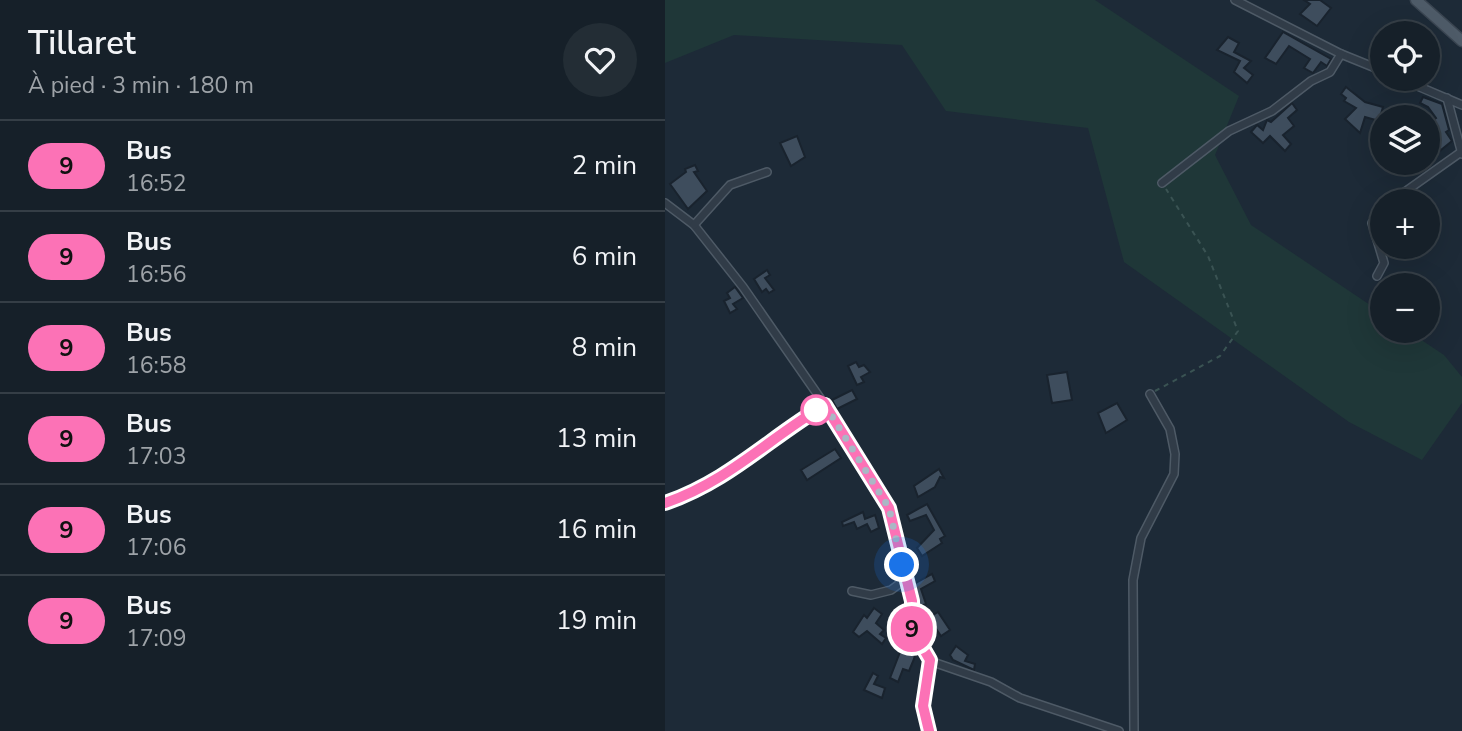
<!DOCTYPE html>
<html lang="fr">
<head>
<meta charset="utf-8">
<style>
  :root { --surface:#162029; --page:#232d35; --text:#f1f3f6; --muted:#9ea3a8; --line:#353e46 }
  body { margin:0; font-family:"Nunito Sans",sans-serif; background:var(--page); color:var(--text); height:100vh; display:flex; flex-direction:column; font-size:26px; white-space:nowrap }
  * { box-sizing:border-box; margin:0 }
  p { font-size:23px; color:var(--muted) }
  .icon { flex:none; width:38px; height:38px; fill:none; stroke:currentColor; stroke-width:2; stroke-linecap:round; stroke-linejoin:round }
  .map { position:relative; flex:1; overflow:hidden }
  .side { display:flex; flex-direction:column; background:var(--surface); width:665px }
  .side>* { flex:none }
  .badge { padding:0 14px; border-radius:23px; font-size:24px; line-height:46px }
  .controls { position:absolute; left:705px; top:21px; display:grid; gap:14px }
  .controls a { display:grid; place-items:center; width:70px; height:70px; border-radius:50%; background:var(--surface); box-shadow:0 7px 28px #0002,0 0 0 2px var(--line); font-size:35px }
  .you { position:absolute; width:35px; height:35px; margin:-18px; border:5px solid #fff; border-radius:50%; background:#1a73e8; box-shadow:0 0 0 10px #1a73e833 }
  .map>.badge { position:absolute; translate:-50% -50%; box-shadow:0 0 0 4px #fff }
  .round { display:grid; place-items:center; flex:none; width:74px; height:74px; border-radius:37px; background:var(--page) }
  .overview { display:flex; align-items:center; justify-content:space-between; height:119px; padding:0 28px }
  h1 { font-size:33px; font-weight:600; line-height:52px }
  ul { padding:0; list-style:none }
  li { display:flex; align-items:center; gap:21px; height:91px; padding:0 28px; border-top:2px solid var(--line) }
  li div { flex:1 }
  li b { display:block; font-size:26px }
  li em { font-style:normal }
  li .badge { min-width:77px; font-weight:700; text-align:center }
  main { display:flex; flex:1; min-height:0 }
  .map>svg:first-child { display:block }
  .green { fill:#1f3738 }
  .building { fill:#3e4d5d; stroke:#19232e; stroke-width:2 }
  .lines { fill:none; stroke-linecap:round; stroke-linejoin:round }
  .minor-casing { stroke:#4e5a66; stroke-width:10 }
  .major-casing { stroke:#3a4551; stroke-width:13 }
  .path { stroke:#3a5353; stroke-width:2; stroke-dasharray:5 5; stroke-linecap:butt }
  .minor { stroke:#313c48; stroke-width:7 }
  .major { stroke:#4e5b68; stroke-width:10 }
  .line-casing { stroke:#fff; stroke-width:16 }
  .line { stroke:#fc72b6; stroke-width:10 }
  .walk { stroke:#aab7c5; stroke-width:7; stroke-dasharray:0 12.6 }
  .stop-dot { fill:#fff; stroke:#fc72b6; stroke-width:3.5 }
</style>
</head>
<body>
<main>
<section class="side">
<div class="overview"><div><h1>Tillaret</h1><p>À pied · 3 min · 180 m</p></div><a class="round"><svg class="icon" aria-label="heart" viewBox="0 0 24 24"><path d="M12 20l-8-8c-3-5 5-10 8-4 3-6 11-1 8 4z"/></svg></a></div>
<ul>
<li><span class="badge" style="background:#fc72b6;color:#111">9</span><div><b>Bus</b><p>16:52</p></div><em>2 min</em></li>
<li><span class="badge" style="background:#fc72b6;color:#111">9</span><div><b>Bus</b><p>16:56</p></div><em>6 min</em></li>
<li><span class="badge" style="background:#fc72b6;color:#111">9</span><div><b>Bus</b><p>16:58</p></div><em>8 min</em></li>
<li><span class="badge" style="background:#fc72b6;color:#111">9</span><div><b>Bus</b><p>17:03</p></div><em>13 min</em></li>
<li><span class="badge" style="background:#fc72b6;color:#111">9</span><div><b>Bus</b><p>17:06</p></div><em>16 min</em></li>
<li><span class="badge" style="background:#fc72b6;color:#111">9</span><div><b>Bus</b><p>17:09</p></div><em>19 min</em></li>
</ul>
</section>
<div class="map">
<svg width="797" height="731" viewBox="0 0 797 731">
  <rect width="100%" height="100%" fill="#1d2a37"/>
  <polygon class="green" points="0,0 430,0 574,96 550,155 586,225 717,313 718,331 743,331 779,355 797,377 797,403 757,460 684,422 459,262 423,128 281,111 237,45 69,35 0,63"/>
  <g class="building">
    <polygon points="639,0 655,0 666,8 652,26 635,14 645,4"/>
    <polygon points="618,32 666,59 662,66 656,62 648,73 639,68 645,59 624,46 611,64 600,58"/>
    <polygon points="563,37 574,43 569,52 586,61 579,68 588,75 582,83 569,72 575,61 552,50"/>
    <polygon points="681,87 700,102 718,107 714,121 700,117 695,133 680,119 691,108 679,101 681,98 676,94"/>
    <polygon points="758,97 777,104 784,130 781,132 787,141 776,150 769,141 763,147 763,138 769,133 763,124 771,118 763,107 755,103"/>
    <polygon points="627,103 632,110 623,118 629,126 618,135 626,144 620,151 605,136 598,143 586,132 592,125 598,130 602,120 606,122"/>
    <polygon points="132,136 140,157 126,166 115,143"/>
    <polygon points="30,165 33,171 29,172 42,191 23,209 5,184 21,172 20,169"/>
    <polygon points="102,270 105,275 100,278 109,290 104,293 101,289 97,292 89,279"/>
    <polygon points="70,287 78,298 68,304 72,309 65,313 59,301 65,298 62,293"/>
    <polygon points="191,362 194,367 199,365 205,372 196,377 199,382 192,385 183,366"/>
    <polygon points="402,372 407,400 387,403 382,375"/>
    <polygon points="187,390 192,399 172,409 167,400"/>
    <polygon points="452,403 462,420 441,433 433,413"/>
    <polygon points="170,449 176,458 142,480 136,470"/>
    <polygon points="274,469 279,478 275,477 270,487 253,497 249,486"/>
    <polygon points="262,504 280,536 275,539 277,543 257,556 252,548 269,530 261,515 245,521 242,515"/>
    <polygon points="198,512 200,519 210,515 214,528 206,532 202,524 192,529 189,522 178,526 177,522"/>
    <polygon points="267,574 270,581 256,589 261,604 253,607 249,584"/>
    <polygon points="209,608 217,614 211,623 219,630 215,634 221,638 217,644 202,631 194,637 188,632 199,615 202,618"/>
    <polygon points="273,612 285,630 276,636 267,623 261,627 258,621"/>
    <polygon points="242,634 247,641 243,652 250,655 249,659 244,671 238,669 233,682 225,678"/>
    <polygon points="291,646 303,655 300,661 310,664 309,670 288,660 285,655"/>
    <polygon points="208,673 213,676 209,684 220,688 217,698 199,690"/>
  </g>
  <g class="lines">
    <g class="minor-casing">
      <g id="minor">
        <polyline points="570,0 676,54 718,71"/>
        <polyline points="736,79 797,105"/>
        <polyline points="782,98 797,154"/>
        <polyline points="497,183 564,131 607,111 646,81 665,72 676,54"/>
        <polyline points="727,201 796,152"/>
        <polyline points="0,203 29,225 78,287 171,421 224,508 247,601 247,629 265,661 326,682 355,698 454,731"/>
        <polyline points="29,225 65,185 102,172"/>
        <polyline points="712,276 719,263 707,223 718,208"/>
        <path d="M 0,503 C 62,482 105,437 160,405"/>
        <polyline points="187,591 206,595 226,590 241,579"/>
        <polyline points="264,731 258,706 265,661"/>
        <polyline points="469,731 468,580 476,538 509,474 510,454 505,429 485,394"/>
      </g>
    </g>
    <g class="major-casing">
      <polyline id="major" points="751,0 797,41"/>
    </g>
    <polyline class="path" points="490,391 555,356 573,331 543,256 501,189"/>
    <use href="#minor" class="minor"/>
    <use href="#major" class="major"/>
  </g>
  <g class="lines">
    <g class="line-casing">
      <path id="line" d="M 0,503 C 64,481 104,438 160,405 L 224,508 L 247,601 L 247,629 L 265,660 L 258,706 L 264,731"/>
    </g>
    <use href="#line" class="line"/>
    <polyline class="walk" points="151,410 145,413 160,405 224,508 237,565"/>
  </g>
  <circle class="stop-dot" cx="151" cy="410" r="14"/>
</svg>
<div class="controls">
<a><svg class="icon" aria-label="locate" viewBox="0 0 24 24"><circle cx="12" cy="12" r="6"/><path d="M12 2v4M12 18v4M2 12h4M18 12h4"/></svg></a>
<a><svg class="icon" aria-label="layers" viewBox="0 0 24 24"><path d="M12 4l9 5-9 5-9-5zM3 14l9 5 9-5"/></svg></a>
<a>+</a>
<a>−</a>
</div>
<div class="you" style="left:237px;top:565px"></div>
<b class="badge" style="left:247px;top:629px;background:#fc72b6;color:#111">9</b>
</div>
</main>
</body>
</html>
